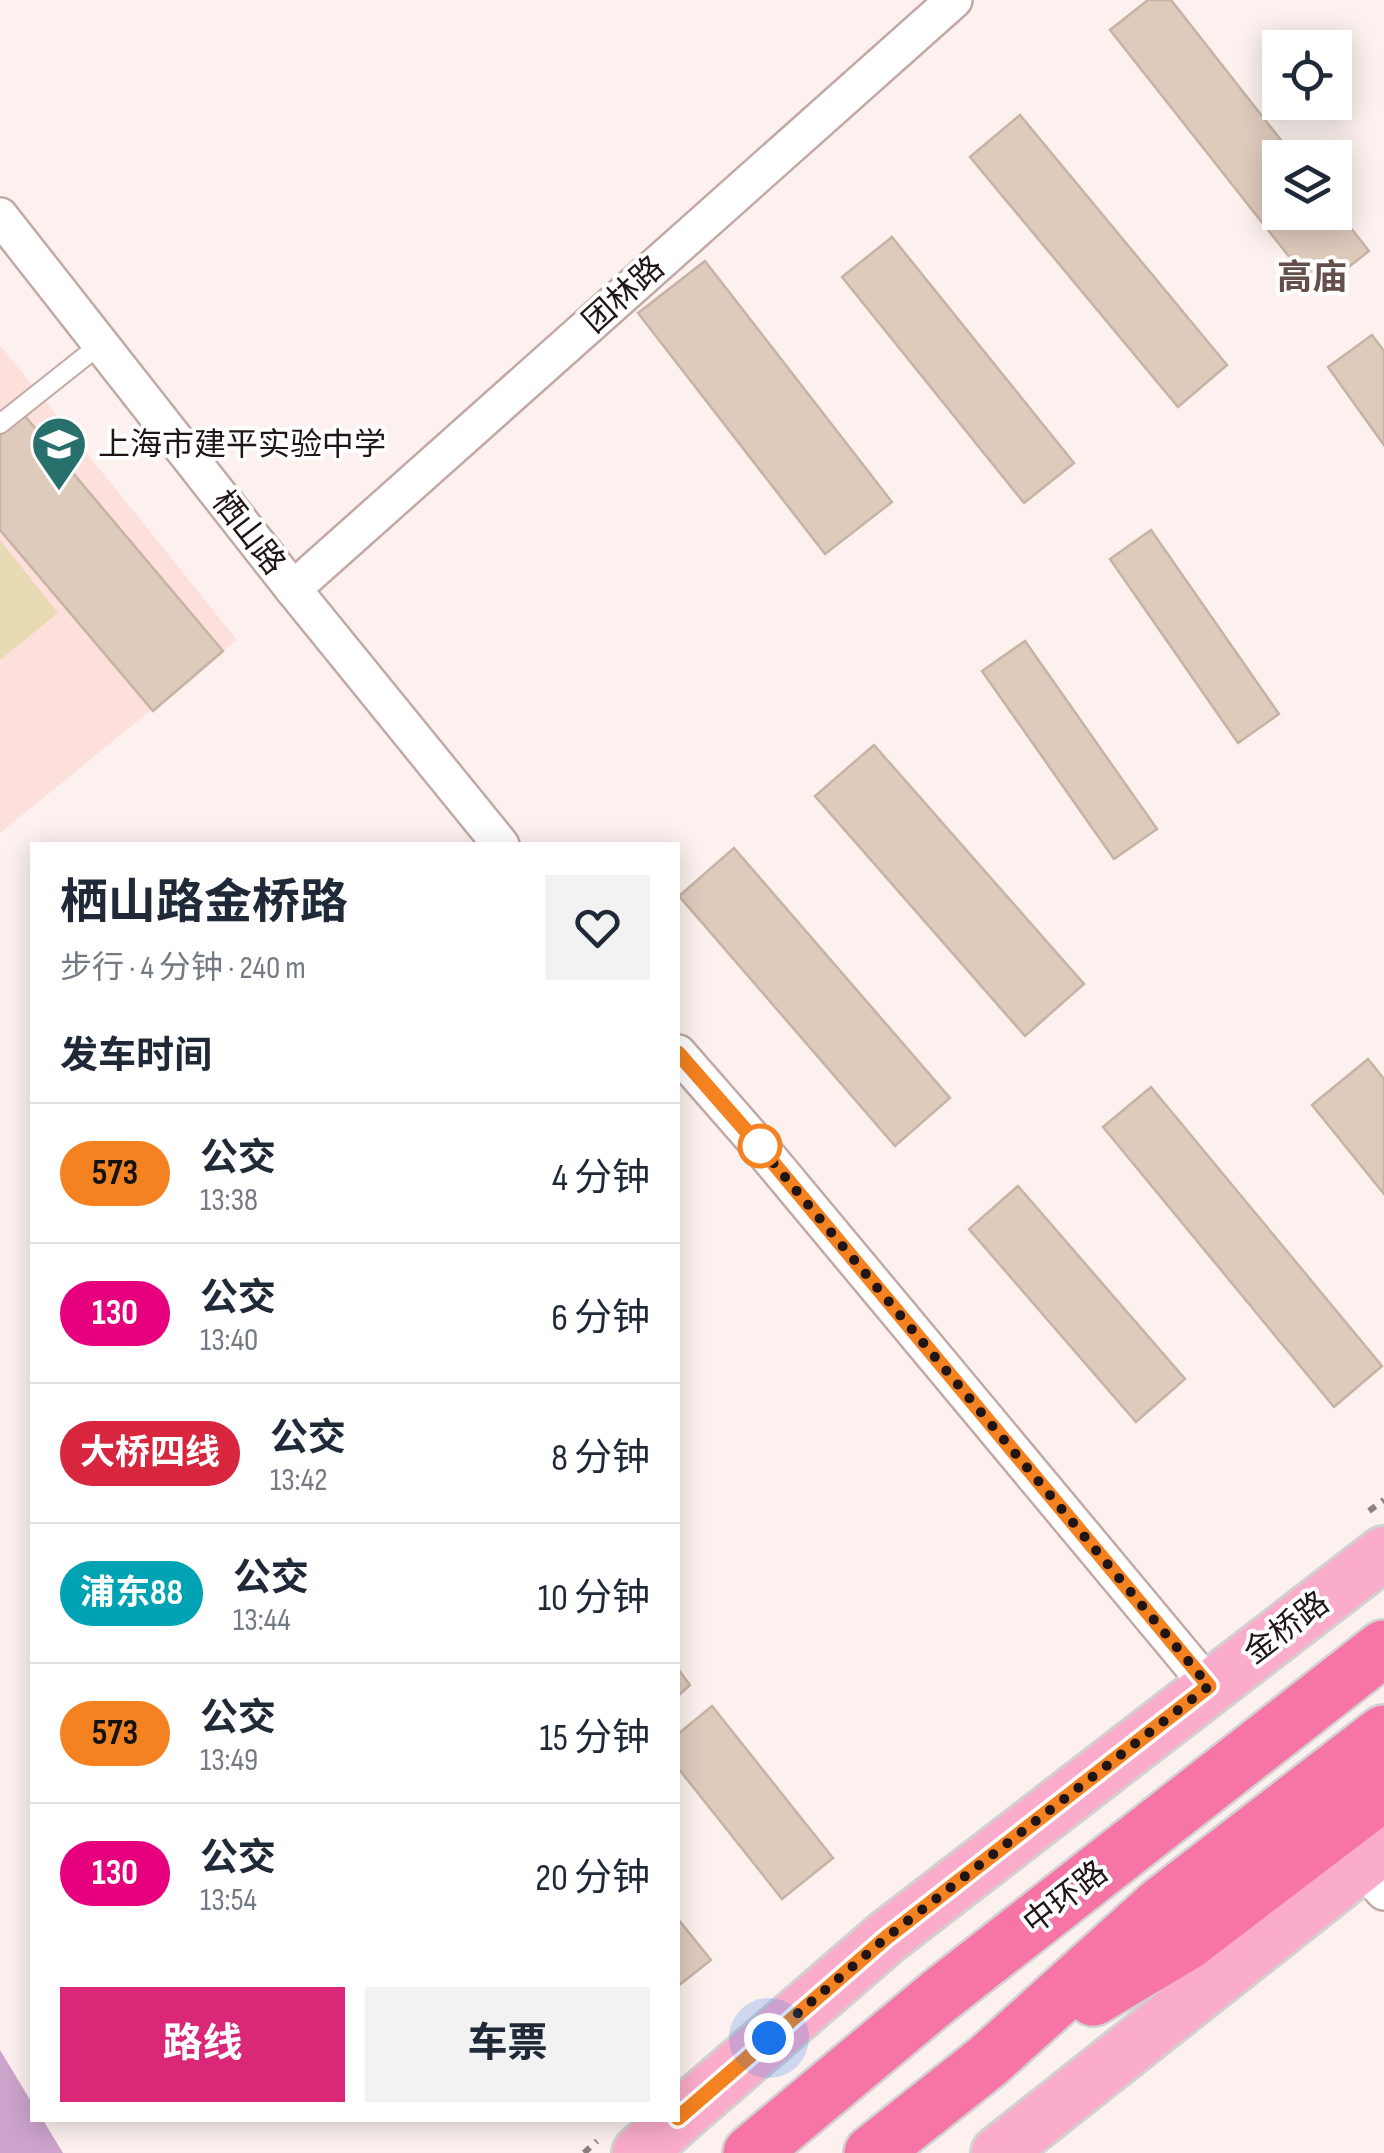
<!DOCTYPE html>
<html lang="zh">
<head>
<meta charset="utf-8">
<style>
  :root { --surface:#fff; --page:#f2f2f3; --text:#1f2937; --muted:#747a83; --line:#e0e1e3; --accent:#db2777 }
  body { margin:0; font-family:"Sofia Sans Condensed","Noto Sans SC",sans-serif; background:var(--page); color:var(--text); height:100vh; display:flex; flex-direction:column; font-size:38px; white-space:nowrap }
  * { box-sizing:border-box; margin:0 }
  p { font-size:32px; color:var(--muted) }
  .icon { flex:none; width:55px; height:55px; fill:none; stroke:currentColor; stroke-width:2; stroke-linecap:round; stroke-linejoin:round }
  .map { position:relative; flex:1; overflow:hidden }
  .sheet { position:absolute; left:30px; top:842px; width:650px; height:1280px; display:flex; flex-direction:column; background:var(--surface); border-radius:0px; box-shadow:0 5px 25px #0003 }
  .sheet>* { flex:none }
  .badge { padding:0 20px; border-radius:32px; font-size:35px; line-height:65px }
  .fabs { position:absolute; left:1262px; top:30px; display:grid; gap:20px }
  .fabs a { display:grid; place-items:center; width:90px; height:90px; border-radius:0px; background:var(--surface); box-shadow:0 5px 25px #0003; font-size:50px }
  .you { position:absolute; width:50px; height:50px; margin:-25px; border:8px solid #fff; border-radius:50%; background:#1a73e8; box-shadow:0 0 0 15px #1a73e833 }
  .map>.badge { position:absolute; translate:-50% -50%; box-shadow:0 0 0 5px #fff }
  h2 { padding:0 30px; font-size:38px; line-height:90px }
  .round { display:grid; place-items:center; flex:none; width:105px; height:105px; border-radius:0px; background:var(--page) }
  .head { display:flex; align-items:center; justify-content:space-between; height:170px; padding:0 30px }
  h1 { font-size:48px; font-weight:700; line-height:75px }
  .action { display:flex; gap:20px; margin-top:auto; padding:20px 30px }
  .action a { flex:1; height:115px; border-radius:0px; background:var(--accent); color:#fff; font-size:40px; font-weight:700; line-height:115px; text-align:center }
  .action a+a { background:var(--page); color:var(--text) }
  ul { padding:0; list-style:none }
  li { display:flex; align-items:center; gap:30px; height:140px; padding:0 30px; border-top:2px solid var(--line) }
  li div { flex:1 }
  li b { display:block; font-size:38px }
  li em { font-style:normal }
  li .badge { min-width:110px; font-weight:700; text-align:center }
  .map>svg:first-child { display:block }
  .built { fill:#fde0db }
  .green { fill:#e8dbb3 }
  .water { fill:#cca4cc }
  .building { fill:#dfcbbc; stroke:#c6b3a3; stroke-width:2.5 }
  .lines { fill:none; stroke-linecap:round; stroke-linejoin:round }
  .lane-casing { stroke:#c3a9a5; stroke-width:22 }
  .street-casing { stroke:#c3a9a5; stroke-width:40 }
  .primary-casing { stroke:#d2d0d0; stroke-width:58 }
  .highway-casing { stroke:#d2d0d0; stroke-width:60 }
  .path { stroke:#8a807e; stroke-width:6; stroke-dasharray:8 8; stroke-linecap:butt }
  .lane { stroke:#fff; stroke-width:18 }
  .street { stroke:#fff; stroke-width:35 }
  .primary { stroke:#faacca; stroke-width:52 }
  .highway { stroke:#f674a6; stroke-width:55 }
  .line-casing { stroke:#fff; stroke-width:22 }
  .line { stroke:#f58220; stroke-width:15 }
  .walk { stroke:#201615; stroke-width:10; stroke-dasharray:0 18 }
  .stop-dot { fill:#fff; stroke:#f58220; stroke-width:5 }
  .labels { text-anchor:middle; stroke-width:8; stroke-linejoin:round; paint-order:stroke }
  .street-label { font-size:32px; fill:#201615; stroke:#fff }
  .poi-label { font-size:32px; fill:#201615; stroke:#fff; text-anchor:start }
  .neighbourhood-label { font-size:35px; font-weight:bold; fill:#654f4b; stroke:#fff }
</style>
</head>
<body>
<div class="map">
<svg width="1384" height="2153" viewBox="0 0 1384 2153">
  <rect width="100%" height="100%" fill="#fcf1ef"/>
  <polygon class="built" points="0,345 237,640 0,833"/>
  <polygon class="green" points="0,540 58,613 0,660"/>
  <polygon class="water" points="0,2050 32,2103 32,2120 43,2120 63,2153 0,2153"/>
  <g class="building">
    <polygon points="1148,0 1171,0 1295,158 1280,158 1280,212 1335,212 1335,208 1369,251 1317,292 1110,30"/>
    <polygon points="1020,115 1227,365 1178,407 970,157"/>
    <polygon points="892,237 1074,463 1024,503 842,277"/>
    <polygon points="705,261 892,502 825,554 638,313"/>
    <polygon points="1372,335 1384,351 1384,445 1328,367"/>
    <polygon points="24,415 223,651 153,711 0,530 0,435"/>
    <polygon points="1151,530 1279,714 1238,743 1110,559"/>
    <polygon points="1025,641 1157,829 1114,859 982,671"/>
    <polygon points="874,745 1084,984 1025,1036 815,796"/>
    <polygon points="734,848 950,1098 895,1146 679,896"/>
    <polygon points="1368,1059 1384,1079 1384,1194 1312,1105"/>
    <polygon points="1151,1087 1382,1366 1334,1407 1103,1127"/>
    <polygon points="1018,1186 1185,1379 1136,1422 969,1229"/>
    <polygon points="678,1669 690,1685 678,1696"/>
    <polygon points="712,1706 833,1858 782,1899 678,1768 678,1734"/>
    <polygon points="678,1919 711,1960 678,1986"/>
  </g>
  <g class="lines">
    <g class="lane-casing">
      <polyline id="lane" points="0,424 102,343"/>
    </g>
    <g class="street-casing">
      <g id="street">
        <polyline points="0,216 293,589 501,845"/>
        <polyline points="293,589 954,0"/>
        <polyline points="678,1053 755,1141 1209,1686"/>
        <polyline points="1359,1865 1384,1892"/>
      </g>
    </g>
    <g class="primary-casing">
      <g id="primary">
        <polyline points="678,2118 887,1937 1384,1553"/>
        <polyline points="639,2153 676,2120"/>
        <polyline points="998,2153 1384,1847"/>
      </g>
    </g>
    <g class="highway-casing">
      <g id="highway">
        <polyline points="1093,1998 1187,1942 1384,1792"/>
        <polyline points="751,2153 938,1997 1384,1648"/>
        <polyline points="872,2153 988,2061 1161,1905 1384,1733"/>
      </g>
    </g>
    <g class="path">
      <polyline points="1369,1511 1384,1500"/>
      <polyline points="584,2153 597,2141"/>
    </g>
    <use href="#lane" class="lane"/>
    <use href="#street" class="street"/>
    <use href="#primary" class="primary"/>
    <use href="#highway" class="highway"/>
  </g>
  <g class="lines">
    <g class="line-casing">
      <polyline id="line" points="678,1053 755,1141 1209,1686 887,1937 678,2118"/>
    </g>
    <use href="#line" class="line"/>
    <polyline class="walk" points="760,1146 755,1141 1209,1686 887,1937 769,2038"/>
  </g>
  <defs>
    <g id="school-pin" transform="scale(2.875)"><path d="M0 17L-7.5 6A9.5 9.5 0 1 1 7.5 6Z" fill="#27706b" stroke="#fff"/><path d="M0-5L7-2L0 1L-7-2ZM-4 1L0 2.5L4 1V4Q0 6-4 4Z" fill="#fff"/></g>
  </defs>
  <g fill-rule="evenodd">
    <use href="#school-pin" x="59" y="444"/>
  </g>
  <circle class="stop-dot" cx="760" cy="1146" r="20"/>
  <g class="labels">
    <g class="street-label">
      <text transform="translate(623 294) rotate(-42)" y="11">团林路</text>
      <text transform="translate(249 532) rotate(52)" y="11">栖山路</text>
      <text transform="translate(1286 1627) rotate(-37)" y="11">金桥路</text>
      <text transform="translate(1065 1897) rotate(-38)" y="11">中环路</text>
    </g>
    <g class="poi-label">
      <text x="98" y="455">上海市建平实验中学</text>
    </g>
    <g class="neighbourhood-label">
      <text x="1312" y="289">高庙</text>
    </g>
  </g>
</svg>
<div class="fabs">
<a><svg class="icon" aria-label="locate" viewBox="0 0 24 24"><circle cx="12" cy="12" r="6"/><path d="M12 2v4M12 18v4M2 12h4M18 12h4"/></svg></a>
<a><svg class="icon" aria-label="layers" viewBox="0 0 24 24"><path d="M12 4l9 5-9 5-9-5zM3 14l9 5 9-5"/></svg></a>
</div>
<div class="you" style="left:769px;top:2038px"></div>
<section class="sheet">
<div class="head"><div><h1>栖山路金桥路</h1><p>步行 · 4 分钟 · 240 m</p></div><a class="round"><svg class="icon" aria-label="heart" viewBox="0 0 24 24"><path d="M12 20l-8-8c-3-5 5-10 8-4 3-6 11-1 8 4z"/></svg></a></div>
<h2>发车时间</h2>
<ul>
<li><span class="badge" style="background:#f58220;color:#111">573</span><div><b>公交</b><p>13:38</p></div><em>4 分钟</em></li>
<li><span class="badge" style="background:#e6007e;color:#fff">130</span><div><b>公交</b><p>13:40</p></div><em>6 分钟</em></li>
<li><span class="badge" style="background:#d7263d;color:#fff">大桥四线</span><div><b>公交</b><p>13:42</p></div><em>8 分钟</em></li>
<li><span class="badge" style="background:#00a3b4;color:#fff">浦东88</span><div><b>公交</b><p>13:44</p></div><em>10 分钟</em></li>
<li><span class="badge" style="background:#f58220;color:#111">573</span><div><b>公交</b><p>13:49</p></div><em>15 分钟</em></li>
<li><span class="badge" style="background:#e6007e;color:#fff">130</span><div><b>公交</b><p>13:54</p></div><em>20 分钟</em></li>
</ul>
<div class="action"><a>路线</a><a>车票</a></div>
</section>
</div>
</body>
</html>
